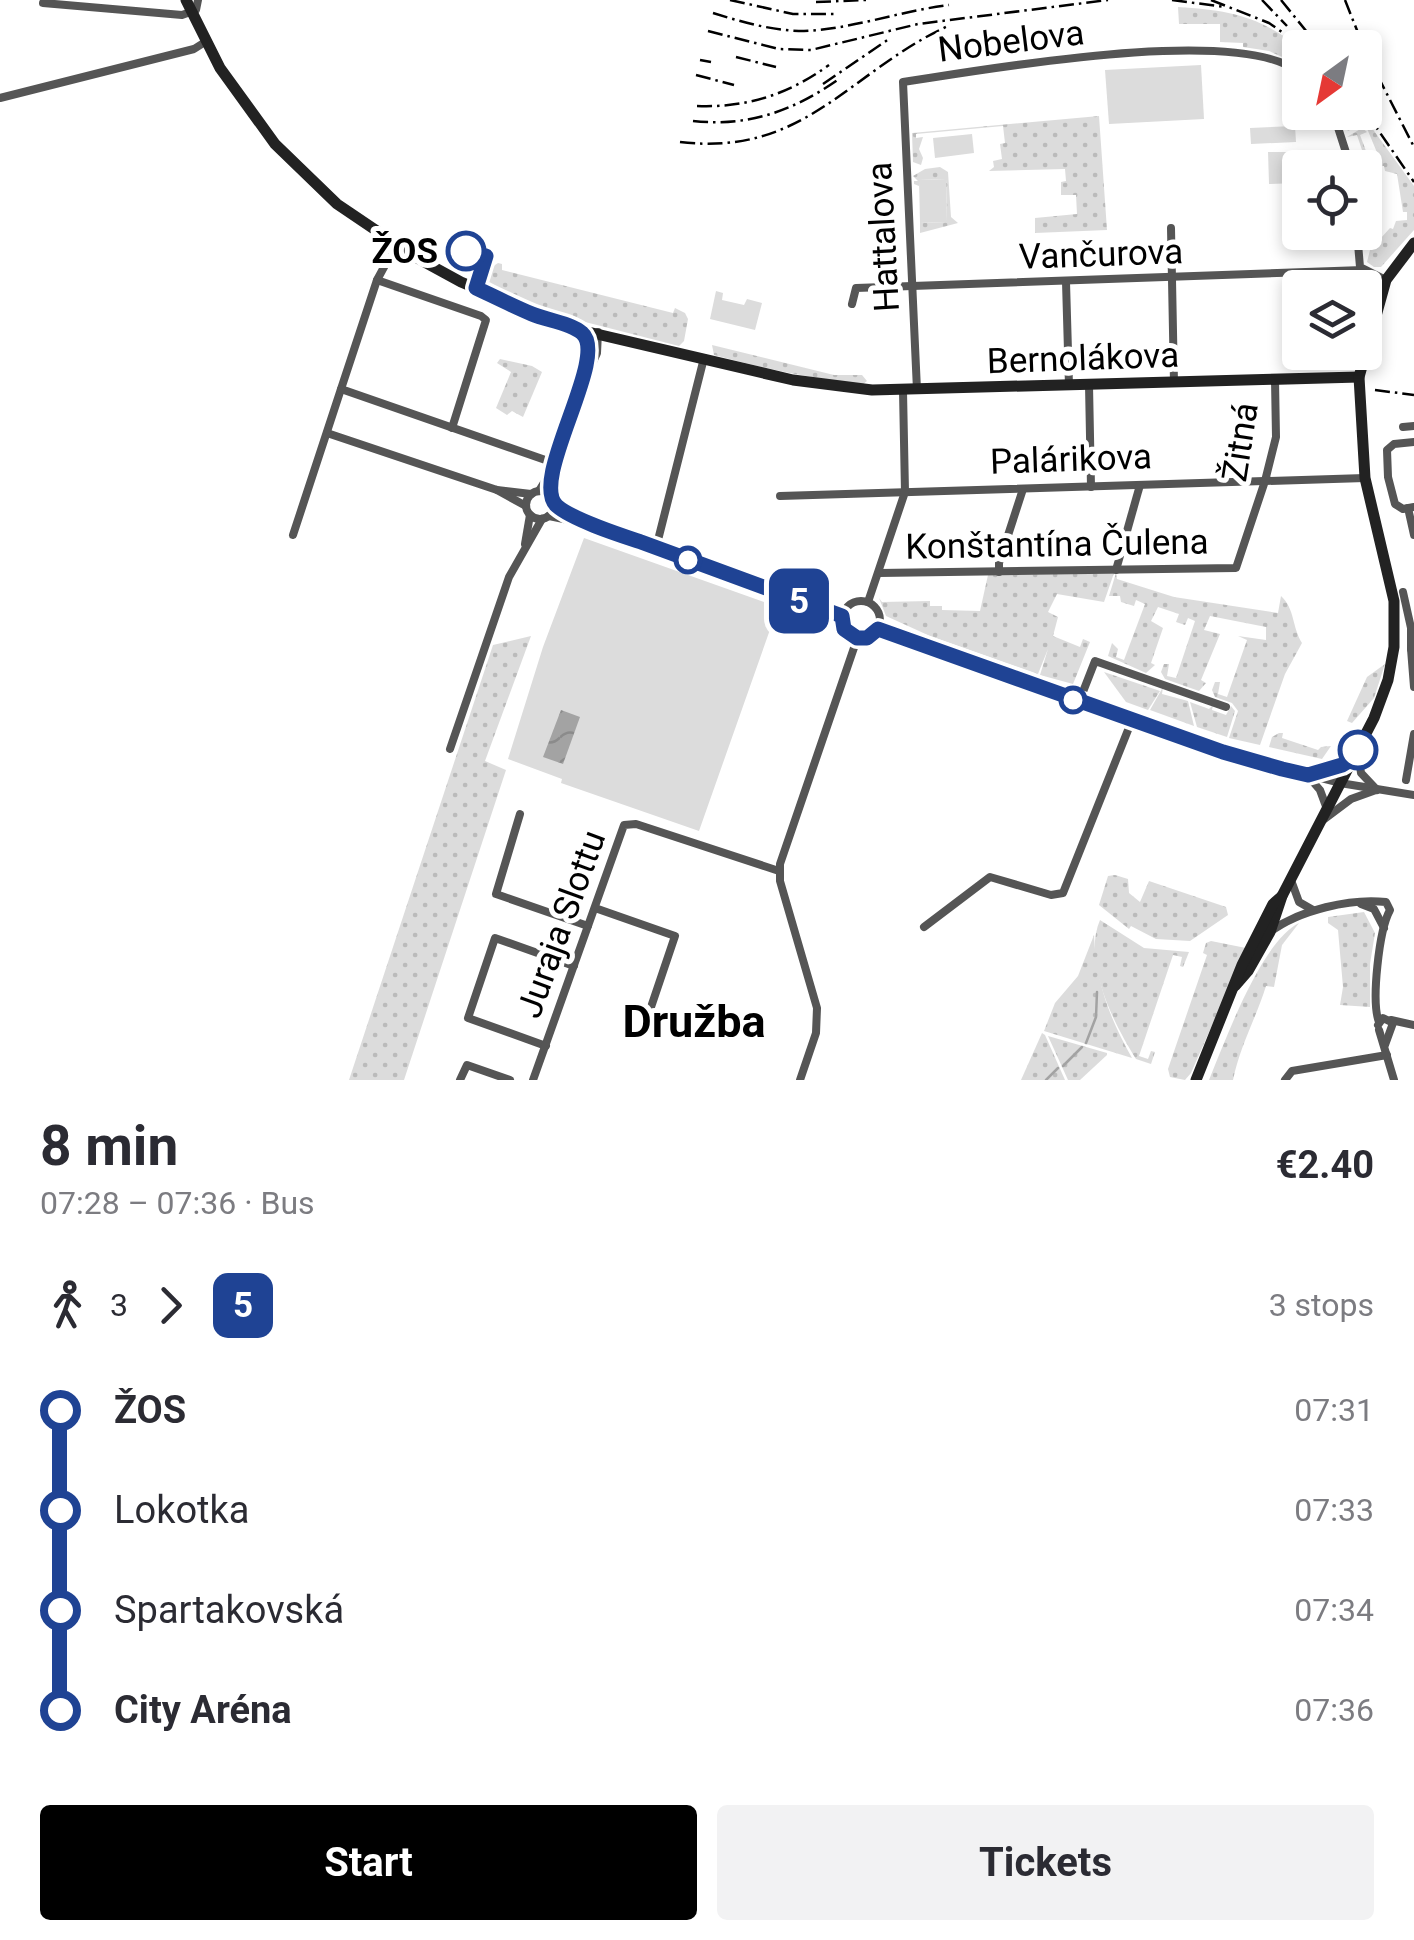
<!DOCTYPE html>
<html lang="en">
<head>
<meta charset="utf-8">
<style>
  :root { --surface:#fff; --page:#f2f2f3; --text:#2b2b33; --muted:#7c7c81; --accent:#000 }
  body { margin:0; font-family:Roboto,sans-serif; background:var(--page); color:var(--text); height:100vh; display:flex; flex-direction:column; font-size:38px; white-space:nowrap }
  * { box-sizing:border-box; margin:0 }
  p { font-size:32px; color:var(--muted) }
  .icon { flex:none; width:55px; height:55px; fill:none; stroke:currentColor; stroke-width:2; stroke-linecap:round; stroke-linejoin:round }
  .map { position:relative; height:1080px; overflow:hidden }
  .details { display:flex; flex-direction:column; background:var(--surface); flex:1 }
  .details>* { flex:none }
  .badge { padding:0 20px; border-radius:15px; font-size:35px; line-height:65px }
  .needle { width:65px; rotate:213deg }
  .controls { position:absolute; left:1282px; top:30px; display:grid; gap:20px }
  .controls a { display:grid; place-items:center; width:100px; height:100px; border-radius:10px; background:var(--surface); box-shadow:0 5px 15px #0003; font-size:50px }
  .map>.badge { position:absolute; translate:-50% -50%; box-shadow:0 0 0 5px #fff }
  .legs { display:flex; align-items:center; gap:15px; height:110px; padding:0 40px; font-size:32px }
  .legs p { margin-inline-start:auto }
  .summary { display:flex; align-items:center; justify-content:space-between; height:170px; padding:0 40px }
  h1 { font-size:55px; font-weight:700; line-height:75px }
  .cta { display:flex; gap:20px; margin-top:auto; padding:20px 40px }
  .cta a { flex:1; height:115px; border-radius:10px; background:var(--accent); color:#fff; font-size:40px; font-weight:700; line-height:115px; text-align:center }
  .cta a+a { background:var(--page); color:var(--text) }
  ul { padding:0 40px; list-style:none }
  li { display:flex; align-items:center; gap:35px; height:100px; font-size:38px }
  li i { display:grid; place-items:center; width:15px; height:100%; margin:0 12px; background:currentColor }
  li i::after { content:''; width:25px; height:25px; margin:-12px; border:8px solid; border-radius:50%; background:var(--surface) }
  li p { margin-inline-start:auto }
  li:first-child i { background:linear-gradient(#0000 50%,currentColor 0) }
  li:last-child i { background:linear-gradient(currentColor 50%,#0000 0) }
  .map>svg:first-child { display:block }
  .grass { fill:url(#grass-dots) }
  .garden { fill:#dcdcdc }
  .water { fill:url(#water-waves) }
  .lines { fill:none; stroke-linecap:round; stroke-linejoin:round }
  .stream { stroke:#a3a3a3; stroke-width:2.5 }
  .street { stroke:#555; stroke-width:8 }
  .secondary { stroke:#222; stroke-width:11 }
  .rail { stroke:#000; stroke-width:2.5; stroke-dasharray:15 5 2.5 5; stroke-linecap:butt }
  .line-1-casing { stroke:#fff; stroke-width:22 }
  .line-1 { stroke:#1f4394; stroke-width:15 }
  .stop-1-dot { fill:#fff; stroke:#1f4394; stroke-width:5 }
  .labels { text-anchor:middle; stroke-width:10; stroke-linejoin:round; paint-order:stroke }
  .street-label { font-size:35px; fill:#000; stroke:#fff }
  .stop-label { font-size:35px; font-weight:bold; fill:#000; stroke:#fff; text-anchor:end }
  .district-label { font-size:45px; font-weight:bold; fill:#000; stroke:#fff }
</style>
</head>
<body>
<div class="map">
<svg width="1414" height="1080" viewBox="0 0 1414 1080">
  <defs>
    <pattern id="grass-dots" width="8" height="8" patternUnits="userSpaceOnUse" patternTransform="scale(2.5)"><rect width="8" height="8" fill="#dcdcdc"/><path d="M2 2h.1M6 6h.1" fill="none" stroke="#bbb" stroke-width="1.8" stroke-linecap="round"/></pattern>
    <pattern id="water-waves" width="16" height="10" patternUnits="userSpaceOnUse" patternTransform="scale(2.5)"><rect width="16" height="10" fill="#a3a3a3"/><path d="M0 5q4-4 8 0t8 0" fill="none" stroke="#8b8b8b"/></pattern>
  </defs>
  <rect width="100%" height="100%" fill="#fff"/>
  <g class="grass">
    <path d="M 1178,7 C 1228,10 1260,16 1300,48 L 1300,65 L 1269,51 L 1243,47 L 1243,43 L 1220,42 L 1220,24 L 1179,24 Z"/>
    <polygon points="1337,113 1361,113 1414,186 1414,230 1381,267 1374,267 1367,262 1370,250 1390,228 1393,229 1396,221 1407,220 1407,212 1403,212 1397,174 1385,171 1384,166 1355,167 1353,161 1364,156 1357,135 1347,137 1362,128 1367,132 1360,135 1369,159 1378,155 1366,126 1361,124 1348,131"/>
    <polygon points="1099,116 1107,230 1035,233 1035,218 1077,214 1076,195 1061,195 1061,182 1066,181 1065,169 989,171 994,167 993,161 1002,159 1000,144 1005,143 1003,126 916,134 916,138 923,137 919,149 923,158 921,165 913,162 912,133"/>
    <polygon points="940,167 948,172 951,217 958,223 920,233 920,223 947,222 946,179 919,180 919,186 914,184 914,181 918,181 913,176 925,169"/>
    <polygon points="498,263 502,264 502,270 673,313 675,308 685,313 688,319 684,341 679,346 550,313 488,286 486,271"/>
    <path d="M 712,345 L 834,375 L 862,375 L 867,381 L 863,384 C 812,379 763,368 714,355 Z"/>
    <polygon points="500,359 532,366 542,372 523,417 512,411 507,415 496,408 511,372 497,363"/>
    <polygon points="1114,573 1104,602 1057,594 1048,612 1058,617 1053,636 1080,647 1083,639 1090,642 1073,684 1040,675 1048,649 1038,674 930,636 886,616 879,598 882,602 930,601 930,606 942,606 942,610 980,611 988,575"/>
    <path d="M 1116,573 L 1117,579 L 1174,597 L 1278,613 L 1281,596 C 1295,609 1292,627 1302,643 L 1285,674 L 1260,745 L 1229,738 L 1238,711 L 1232,703 L 1215,697 L 1212,690 L 1215,682 L 1220,682 L 1218,694 L 1227,697 L 1247,640 L 1238,636 L 1266,640 L 1266,627 L 1210,616 L 1204,630 L 1220,634 L 1201,680 L 1206,683 L 1199,691 L 1165,679 L 1161,672 L 1164,664 L 1169,664 L 1167,676 L 1176,678 L 1195,621 L 1188,618 L 1185,625 L 1176,622 L 1179,614 L 1158,607 L 1151,621 L 1163,628 L 1151,663 L 1155,665 L 1146,673 L 1108,656 L 1112,643 L 1118,649 L 1116,657 L 1124,660 L 1145,604 L 1136,600 L 1134,606 L 1121,602 L 1120,596 L 1109,596 Z"/>
    <polygon points="531,636 485,761 506,770 404,1080 349,1080 493,645"/>
    <polygon points="1385,664 1374,698 1352,723 1347,721 1367,677"/>
    <polygon points="1104,672 1160,691 1148,710 1126,702"/>
    <polygon points="1163,687 1162,694 1188,701 1194,726 1150,710"/>
    <polygon points="1190,702 1209,709 1213,705 1212,710 1226,715 1231,706 1235,711 1227,737 1197,727"/>
    <polygon points="1279,733 1283,733 1282,738 1318,750 1321,747 1331,746 1322,759 1269,747 1272,737"/>
    <polygon points="1115,875 1128,879 1129,893 1140,902 1149,881 1226,907 1228,915 1190,941 1156,939 1131,926 1129,929 1099,905 1108,876"/>
    <polygon points="1364,912 1375,933 1370,964 1370,1007 1340,1005 1343,987 1338,930 1328,923 1328,917"/>
    <path d="M 1100,920 L 1144,948 L 1189,952 L 1183,967 L 1180,966 L 1182,957 L 1173,955 L 1139,1056 L 1148,1059 L 1151,1051 L 1155,1052 L 1151,1064 L 1136,1059 C 1114,1024 1082,962 1100,920 Z"/>
    <path d="M 1299,923 L 1282,945 L 1274,987 L 1266,986 C 1256,1018 1240,1046 1233,1080 L 1209,1080 C 1226,1039 1261,942 1299,923 Z"/>
    <path d="M 1094,935 C 1096,982 1109,1017 1132,1058 L 1044,1031 L 1055,1003 L 1078,976 Z"/>
    <polygon points="1211,941 1246,948 1191,1073 1185,1080 1170,1077 1168,1069 1207,955 1203,953 1206,943"/>
    <polygon points="1042,1033 1045,1035 1065,1080 1021,1080"/>
    <polygon points="1048,1036 1107,1053 1107,1055 1080,1080 1068,1080"/>
  </g>
  <g class="garden">
    <polygon points="1201,65 1204,119 1109,124 1105,70"/>
    <polygon points="1295,126 1296,142 1251,144 1250,128"/>
    <polygon points="972,134 974,153 935,158 933,138"/>
    <polygon points="1268,152 1296,152 1297,183 1269,184"/>
    <polygon points="946,179 947,222 920,223 919,180"/>
    <polygon points="716,291 723,293 722,300 744,305 747,299 762,303 755,330 710,319"/>
    <polygon points="584,538 778,607 699,831 561,783 562,779 508,759 543,647"/>
  </g>
  <polygon class="water" points="561,710 580,717 563,764 543,757"/>
  <g class="lines">
    <g class="stream">
      <polyline points="1086,1043 1096,1017 1097,992"/>
      <polyline points="1063,1066 1082,1047"/>
      <polyline points="1046,1080 1058,1068"/>
    </g>
    <g class="street">
      <polyline points="43,3 182,15 196,10 198,0"/>
      <polyline points="0,98 194,49 205,42"/>
      <polyline points="1333,112 1351,168"/>
      <polyline points="1171,228 1174,383"/>
      <polyline points="1357,232 1360,267 1386,280"/>
      <polyline points="396,245 377,280 341,389 554,463"/>
      <polyline points="377,280 481,316 486,320 452,428"/>
      <polyline points="1066,282 1069,386"/>
      <polyline points="852,304 856,288 1363,270"/>
      <polyline points="583,384 597,353 598,332"/>
      <polyline points="1089,385 1091,487"/>
      <path d="M 917,390 L 903,82 C 984,70 1241,23 1300,73"/>
      <polyline points="1403,427 1414,426"/>
      <polyline points="327,433 497,490 531,494"/>
      <polyline points="1414,442 1394,444 1387,450 1388,477 1395,504 1403,509 1414,507"/>
      <polyline points="497,490 526,506"/>
      <path d="M 539,491 C 558,461 571,422 581,386 C 585,368 585,348 597,333"/>
      <circle cx="540" cy="505" r="14"/>
      <polyline points="550,496 554,468"/>
      <polyline points="780,496 1365,478"/>
      <polyline points="554,503 602,528 842,616"/>
      <polyline points="1408,508 1414,535"/>
      <polyline points="549,516 583,523"/>
      <polyline points="293,535 341,389"/>
      <polyline points="525,544 530,515"/>
      <polyline points="656,548 704,358"/>
      <polyline points="1116,570 1140,485"/>
      <polyline points="999,572 999,563 1023,489"/>
      <polyline points="879,573 1236,568 1265,481 1276,437 1275,380"/>
      <polyline points="1403,592 1411,628 1411,649"/>
      <circle cx="861" cy="620" r="19"/>
      <polyline points="868,602 905,492 903,391"/>
      <polyline points="878,629 1231,755 1340,783 1414,795"/>
      <polyline points="1414,649 1411,649 1414,687"/>
      <polyline points="1079,702 1095,661 1226,707"/>
      <polyline points="450,749 509,577 542,519"/>
      <polyline points="1358,751 1361,773 1377,790"/>
      <polyline points="1312,774 1350,760"/>
      <polyline points="1307,775 1320,790 1327,809"/>
      <polyline points="1406,780 1414,734"/>
      <polyline points="520,814 496,894 588,926"/>
      <polyline points="1323,820 1351,799 1376,790"/>
      <polyline points="1291,880 1299,902 1313,910"/>
      <polyline points="1361,904 1374,909 1384,928"/>
      <polyline points="595,908 675,936 649,1013"/>
      <polyline points="924,927 990,877 1051,895 1063,893 1132,720"/>
      <path d="M 1270,932 C 1299,910 1351,898 1386,902 L 1390,910 C 1379,930 1371,1002 1379,1022"/>
      <polyline points="1391,1020 1414,1025"/>
      <polyline points="1378,1025 1383,1018 1393,1023 1385,1045"/>
      <polyline points="1379,1030 1394,1080"/>
      <polyline points="546,1046 468,1018 495,938 574,966"/>
      <polyline points="460,1080 467,1065 510,1080"/>
      <polyline points="533,1080 624,825 636,824 779,871"/>
      <polyline points="800,1080 816,1033 817,1008 780,881 780,864 857,639"/>
      <polyline points="1285,1080 1292,1071 1387,1055"/>
    </g>
    <g class="secondary">
      <polyline points="186,0 220,68 275,144 337,204 417,258 461,282 571,328 793,380 872,390 1359,377"/>
      <polyline points="1235,986 1248,971 1270,932 1282,896 1374,718 1388,680 1394,647 1394,601 1365,478 1359,377 1386,280 1414,243"/>
      <polyline points="1196,1080 1242,965 1273,904 1282,896"/>
    </g>
    <g class="rail">
      <polyline points="730,0 793,14 835,14"/>
      <polyline points="1172,0 1225,7"/>
      <polyline points="1211,0 1269,23 1305,48"/>
      <polyline points="1262,0 1287,26"/>
      <polyline points="1281,0 1320,48"/>
      <polyline points="1345,0 1364,48"/>
      <polyline points="816,2 866,0"/>
      <path d="M 713,13 C 742,22 773,31 804,31 C 853,29 900,11 949,5"/>
      <polyline points="708,31 779,49 811,50 918,24 1108,0"/>
      <polyline points="1365,51 1414,147"/>
      <polyline points="736,57 776,67"/>
      <polyline points="700,60 711,62"/>
      <polyline points="696,75 734,85"/>
      <polyline points="823,84 889,39"/>
      <path d="M 697,106 C 747,108 789,94 829,65"/>
      <polyline points="1365,111 1414,182"/>
      <path d="M 693,121 C 749,127 793,111 839,79"/>
      <path d="M 680,142 C 805,157 848,72 948,26"/>
      <polyline points="1375,390 1414,395"/>
    </g>
  </g>
  <g class="lines">
    <g class="line-1-casing">
      <path id="line-1" d="M 466,251 L 486,256 L 476,288 C 495,297 513,306 532,314 C 546,320 571,323 582,333 C 610,357 528,480 557,506 C 573,520 620,535 641,542 C 708,567 775,592 842,616 L 844,629 L 857,638 L 867,638 L 878,629 L 1223,752 L 1282,769 L 1308,775 L 1342,765 L 1352,759 L 1358,750"/>
    </g>
    <use href="#line-1" class="line-1"/>
  </g>
  <g class="stop-1-dot">
    <circle cx="466" cy="251" r="18"/>
    <circle cx="688" cy="560" r="12"/>
    <circle cx="1073" cy="700" r="12"/>
    <circle cx="1358" cy="750" r="18"/>
  </g>
  <g class="labels">
    <g class="street-label">
      <text transform="translate(1011 41) rotate(-7)" y="12">Nobelova</text>
      <text transform="translate(883 237) rotate(-93)" y="12">Hattalova</text>
      <text transform="translate(1101 254) rotate(-2)" y="12">Vančurova</text>
      <text transform="translate(1083 358) rotate(-2)" y="12">Bernolákova</text>
      <text transform="translate(1240 442) rotate(-81)" y="12">Žitná</text>
      <text transform="translate(1071 459) rotate(-2)" y="12">Palárikova</text>
      <text transform="translate(1057 544) rotate(-1)" y="12">Konštantína Čulena</text>
      <text transform="translate(561 924) rotate(-70)" y="12">Juraja Slottu</text>
    </g>
    <g class="stop-label">
      <text x="438" y="263">ŽOS</text>
    </g>
    <g class="district-label">
      <text x="694" y="1037">Družba</text>
    </g>
  </g>
</svg>
<div class="controls">
<a><svg class="needle" viewBox="-14 -14 28 28"><path d="M0-13l5 13h-10z" fill="#e53935"/><path d="M0 13l5-13h-10z" fill="#7c7c81"/></svg></a>
<a><svg class="icon" aria-label="locate" viewBox="0 0 24 24"><circle cx="12" cy="12" r="6"/><path d="M12 2v4M12 18v4M2 12h4M18 12h4"/></svg></a>
<a><svg class="icon" aria-label="layers" viewBox="0 0 24 24"><path d="M12 4l9 5-9 5-9-5zM3 14l9 5 9-5"/></svg></a>
</div>
<b class="badge" style="left:799px;top:601px;background:#1f4394;color:#fff">5</b>
</div>
<section class="details">
<div class="summary"><div><h1>8 min</h1><p>07:28 – 07:36 · Bus</p></div><b>€2.40</b></div>
<div class="legs"><svg class="icon" aria-label="walk" viewBox="0 0 24 24"><circle cx="13" cy="4" r="2"/><path d="M13 8l-2 6 4 7M11 14l-3 7M7 12l3-4h3l4 4"/></svg>3<svg class="icon" aria-label="forward" viewBox="0 0 24 24"><path d="M9 5l7 7-7 7"/></svg><b class="badge" style="background:#1f4394;color:#fff">5</b><p>3 stops</p></div>
<ul>
<li><i style="color:#1f4394"></i><b>ŽOS</b><p>07:31</p></li>
<li><i style="color:#1f4394"></i><span>Lokotka</span><p>07:33</p></li>
<li><i style="color:#1f4394"></i><span>Spartakovská</span><p>07:34</p></li>
<li><i style="color:#1f4394"></i><b>City Aréna</b><p>07:36</p></li>
</ul>
<div class="cta"><a>Start</a><a>Tickets</a></div>
</section>
</body>
</html>
